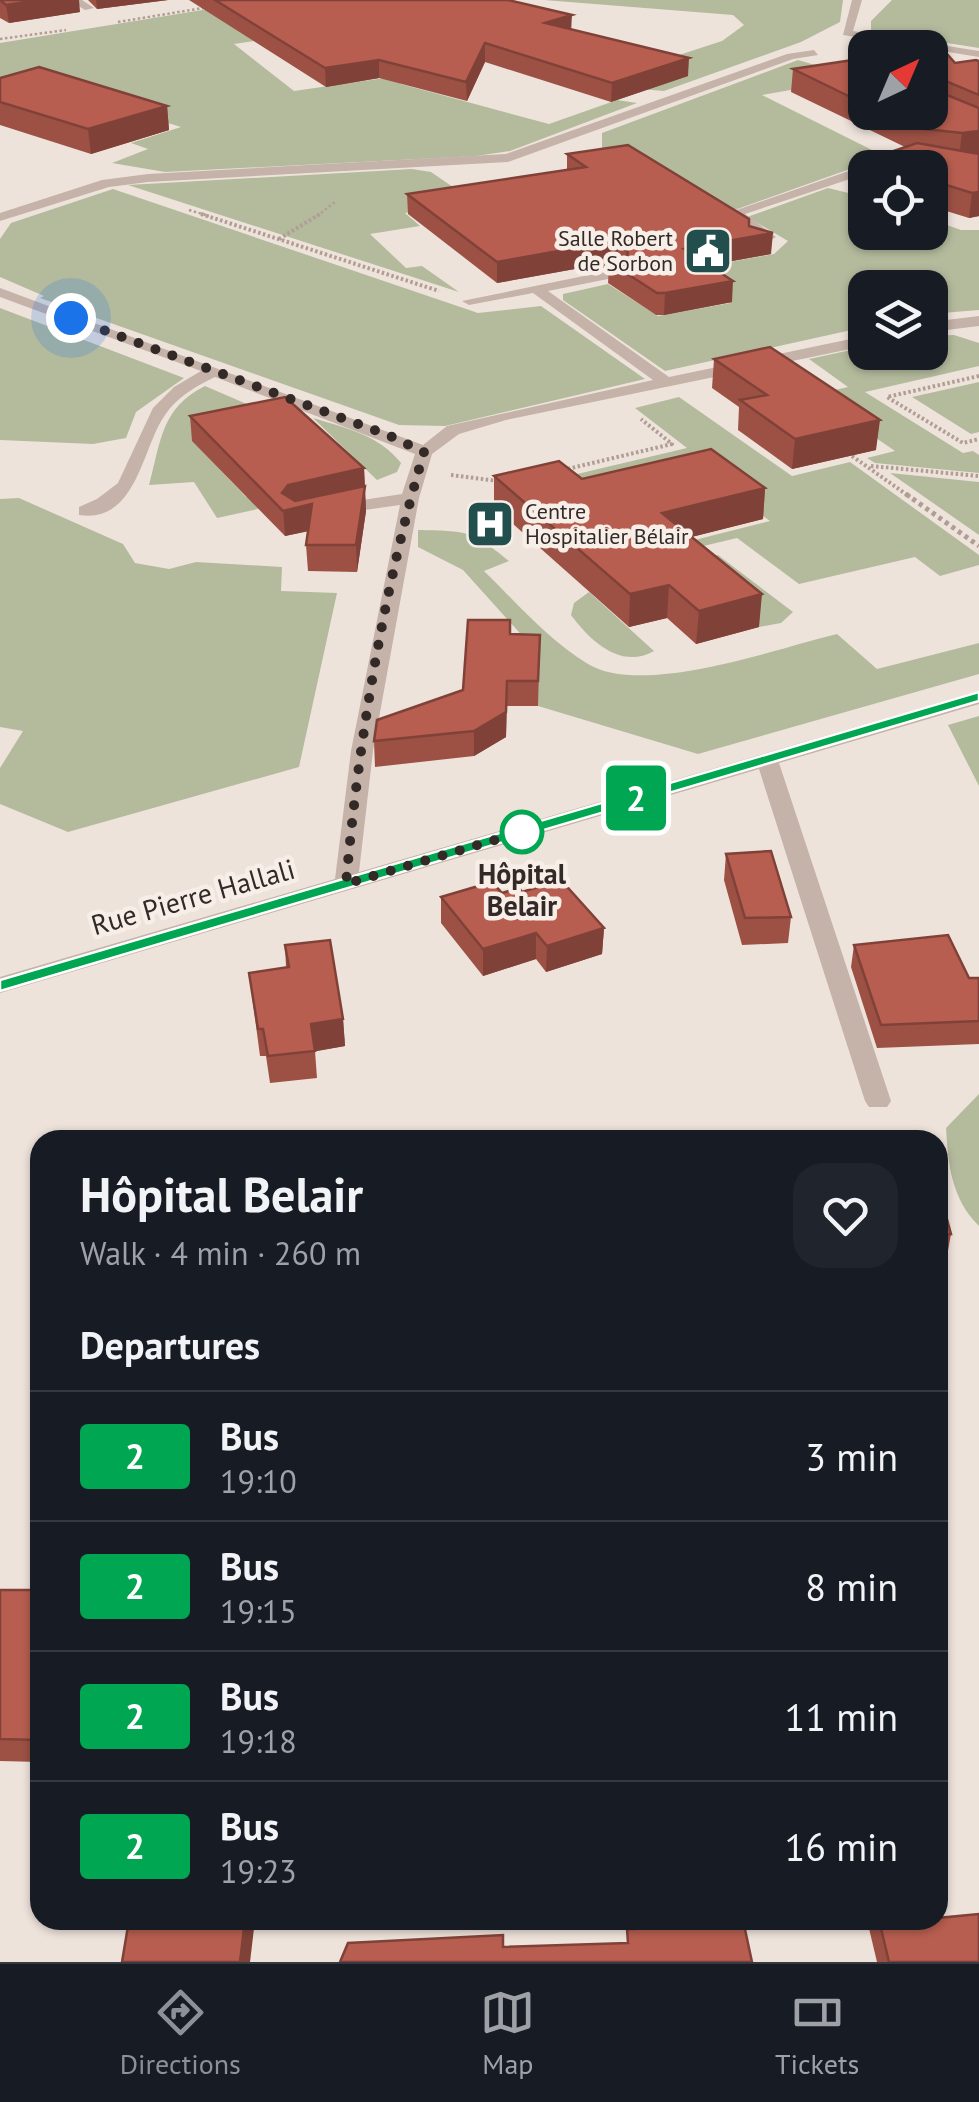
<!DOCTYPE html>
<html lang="en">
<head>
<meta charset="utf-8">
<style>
  :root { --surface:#171b24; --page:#20242c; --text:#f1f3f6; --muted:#9ea1a6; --line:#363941; --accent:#8c9099 }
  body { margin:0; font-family:"PT Sans",sans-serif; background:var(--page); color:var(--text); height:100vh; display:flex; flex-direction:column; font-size:38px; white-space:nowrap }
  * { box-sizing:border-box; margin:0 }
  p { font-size:32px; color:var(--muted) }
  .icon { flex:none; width:55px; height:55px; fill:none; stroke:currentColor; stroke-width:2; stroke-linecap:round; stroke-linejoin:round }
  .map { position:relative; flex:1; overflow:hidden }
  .details { position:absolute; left:30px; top:1130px; width:918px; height:800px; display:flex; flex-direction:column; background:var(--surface); border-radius:30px; box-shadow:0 2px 8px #0004 }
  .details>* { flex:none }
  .badge { padding:0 20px; border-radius:8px; font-size:35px; line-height:65px }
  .needle { width:65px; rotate:44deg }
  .buttons { position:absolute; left:848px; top:30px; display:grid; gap:20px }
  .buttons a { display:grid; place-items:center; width:100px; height:100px; border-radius:20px; background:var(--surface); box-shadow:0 2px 8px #0004; font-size:50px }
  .you { position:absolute; width:50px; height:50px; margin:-25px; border:8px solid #fff; border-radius:50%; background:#1a73e8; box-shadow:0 0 0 15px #1a73e833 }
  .map>.badge { position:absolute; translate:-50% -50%; box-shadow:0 0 0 5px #fff }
  h2 { padding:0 50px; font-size:38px; line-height:90px }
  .round { display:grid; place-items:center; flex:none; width:105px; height:105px; border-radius:30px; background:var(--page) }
  .head { display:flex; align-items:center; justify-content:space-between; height:170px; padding:0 50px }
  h1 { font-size:48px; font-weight:700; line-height:75px }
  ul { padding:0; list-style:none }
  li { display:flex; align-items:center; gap:30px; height:130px; padding:0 50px; border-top:2px solid var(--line) }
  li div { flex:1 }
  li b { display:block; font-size:38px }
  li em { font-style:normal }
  li .badge { min-width:110px; font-weight:700; text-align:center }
  .tabs { display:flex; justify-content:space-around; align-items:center; height:140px; border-top:2px solid var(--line); background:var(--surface); font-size:28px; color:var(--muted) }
  .tabs a { display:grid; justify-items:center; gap:5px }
  .tabs .active { color:var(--accent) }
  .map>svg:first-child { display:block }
  .green { fill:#b4bb9d }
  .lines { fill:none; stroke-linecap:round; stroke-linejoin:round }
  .path-far2 { stroke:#b09d93; stroke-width:2.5; stroke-dasharray:2.5 2.5; stroke-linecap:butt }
  .path-far1 { stroke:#b09d93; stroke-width:4; stroke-dasharray:2.5 2.5; stroke-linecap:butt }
  .path { stroke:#b09d93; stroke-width:5; stroke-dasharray:4 4; stroke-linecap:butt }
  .minor { fill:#c5b2a9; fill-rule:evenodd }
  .wall { fill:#9d5145 }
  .shaded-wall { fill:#804238 }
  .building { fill:#b75e50; stroke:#804238; stroke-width:2.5 }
  .line { fill:#00a651; stroke:#fff; stroke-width:2.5 }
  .walk { stroke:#332a28; stroke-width:10; stroke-dasharray:0 18 }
  .stop-dot { fill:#fff; stroke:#00a651; stroke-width:5 }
  .labels { text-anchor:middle; stroke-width:9; stroke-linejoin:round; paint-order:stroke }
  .far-poi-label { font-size:22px; fill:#332a28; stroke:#f7eee7; text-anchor:end }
  .stop-label { font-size:28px; font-weight:bold; fill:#332a28; stroke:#f7eee7 }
  .street-label { font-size:28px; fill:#332a28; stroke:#f7eee7 }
</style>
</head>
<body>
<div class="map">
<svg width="979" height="1962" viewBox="0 0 979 1962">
  <rect width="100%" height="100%" fill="#eee3db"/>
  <g class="green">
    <polygon points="263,0 316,32 234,44 294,91 391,77 401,84 549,124 617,100 637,103 510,151 476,156 165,172 112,163 148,149 131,143 181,127 30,81 0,89 0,43"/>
    <polygon points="544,0 843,0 840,22 801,42 664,91 640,89 676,56 722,41 744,25 733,15"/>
    <polygon points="892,0 979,0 979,48 871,31 871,21"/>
    <polygon points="798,60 832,70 848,80 762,95 878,153 878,159 729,212 602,153 602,133"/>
    <polygon points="412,169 431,172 507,224 465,203 405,213 420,226 370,234 406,268 422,266 459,292 128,185"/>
    <polygon points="828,188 865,197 865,232 930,232 930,219 961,230 979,230 979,310 930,314 930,288 865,288 865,327 665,371 563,300 563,294 608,284 658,316 730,303 668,273 774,254 788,241 747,217"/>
    <polygon points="113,189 478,313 541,306 645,379 445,426 399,425 40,298 44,296 0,277 0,239 11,223"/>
    <polygon points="0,308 184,378 136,412 126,438 93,444 0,440"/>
    <polygon points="954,335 979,343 979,366 865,392 963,453 973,451 979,455 979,473 875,463 867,458 895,451 813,395 848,387 809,359 865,347 865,352 930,352 930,336"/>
    <polygon points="979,382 979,432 971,434 912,397"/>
    <path d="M 205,386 L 286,421 L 193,441 L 246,497 L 264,493 L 276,505 L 217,518 L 194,482 L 149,485 C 161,441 161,408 205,386 Z"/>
    <polygon points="679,397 792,476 850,462 979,555 979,565 940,576 915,557 799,584 737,538 649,559 643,553 770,521 709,477 518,488 687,448 635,408"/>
    <path d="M 313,418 C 346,428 379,435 401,463 L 397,472 L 377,480 Z"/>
    <polygon points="890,473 979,482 979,535"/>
    <polygon points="19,498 123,544 135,563 169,569 196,562 282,567 281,591 337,593 299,767 68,832 0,804 0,768 23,731 0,727 0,499"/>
    <path d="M 418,530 C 467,531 471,530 509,561 L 484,571 C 516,602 548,640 588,664 C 643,697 775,649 837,634 L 877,669 L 979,643 L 979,674 L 698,754 L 538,706 L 527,641 L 463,570 L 418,547 Z"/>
    <polygon points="718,555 793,612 781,623 759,627 648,570"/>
    <path d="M 589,592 L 654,651 C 621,670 590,641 571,615 L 574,603 Z"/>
    <polygon points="979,716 979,786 948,725"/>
    <path d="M 979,1094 L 979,1226 C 951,1199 948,1163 946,1128 Z"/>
  </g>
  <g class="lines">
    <g class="path-far2">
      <polyline points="118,22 209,7"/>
      <polyline points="0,39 66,30"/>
      <polyline points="189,210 209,216"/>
      <polyline points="317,216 335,202"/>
    </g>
    <g class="path-far1">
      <polyline points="201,214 439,291"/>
      <polyline points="279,239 320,214"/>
      <polyline points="979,376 887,397 963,443 979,439"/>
      <polyline points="852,456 910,497"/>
      <polyline points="871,466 979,476"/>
      <polyline points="563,470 672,444 641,419"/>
      <polyline points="451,475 498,481"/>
    </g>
    <polyline class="path" points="906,494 979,546"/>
    <g class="minor">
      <polygon points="69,0 82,0 94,8 85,10"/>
      <polygon points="852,0 862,0 853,31 979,51 979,57 843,35"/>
      <polygon points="814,50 818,55 793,59 508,162 148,182 109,187 0,221 0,213 102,180 148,174 506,154 787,54"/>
      <polygon points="860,167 870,168 865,168 865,174 745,214 776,237 761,246 751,246 751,240 759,236 728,213"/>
      <path d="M 618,269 L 625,273 L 623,276 L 548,291 L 669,377 L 865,336 L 865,346 L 506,420 L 459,434 L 432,454 L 419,498 L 373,751 L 359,872 L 979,691 L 979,704 L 779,763 L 891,1101 L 887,1107 L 869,1107 L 865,1101 L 759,769 L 0,993 L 0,977 L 335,879 L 351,751 L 400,505 L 336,514 L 327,509 L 336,504 L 402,494 L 415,454 L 215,377 C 196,386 177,397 165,415 C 142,447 137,524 79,515 L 79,507 L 97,499 L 118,483 L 153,408 L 174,387 L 201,371 L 0,297 L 0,288 L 423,445 L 447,426 L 653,380 L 533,293 L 469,305 L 462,301 Z"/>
      <polygon points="979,316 979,326 930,332 930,322"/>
    </g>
  </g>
  <g class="wall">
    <polygon points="0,0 80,12 9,23 0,18"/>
    <polygon points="88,0 168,0 97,9"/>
    <polygon points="189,0 508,0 571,29 688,76 611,102 485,62 467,101 379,78 326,87"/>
    <polygon points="930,48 955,63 979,61 979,216 969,218 930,206 930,168 866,168 867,160 905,147 791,92 793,69 865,61 865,112 930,112"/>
    <polygon points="0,78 167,106 169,130 91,154 0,125"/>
    <polygon points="567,154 749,226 771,254 709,265 732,302 664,315 656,315 608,283 609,267 591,271 586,267 497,283 408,214 407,194 567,170"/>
    <polygon points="714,359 876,450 792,469 738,430 739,407 712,388"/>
    <polygon points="190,416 364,468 366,511 357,572 308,571 306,545 308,531 285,536 192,441"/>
    <polygon points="494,476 582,479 765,488 763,519 691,537 759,627 696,644 667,618 629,627 494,507"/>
    <polygon points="510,634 540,635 538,706 507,706 506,737 474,756 375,767 374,741 463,690"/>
    <polygon points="726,854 791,917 788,943 742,945 724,880"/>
    <polygon points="522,892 604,928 602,954 546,972 536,959 483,976 441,923 441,897"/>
    <polygon points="285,945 343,1019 345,1046 315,1051 317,1078 270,1083 266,1056 260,1056 249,973 286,967"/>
    <polygon points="854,945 969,978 979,978 979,1044 877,1048 851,967"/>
    <polygon points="938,1186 951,1234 946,1262 938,1263"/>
    <polygon points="0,1590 40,1590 40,1762 0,1761"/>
    <polygon points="867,1920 938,1920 979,1962 877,1962"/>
  </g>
  <g class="shaded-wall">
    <polygon points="40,0 79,0 80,12 9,23 6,5"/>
    <polygon points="96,0 168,0 97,9"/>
    <polygon points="572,15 571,32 545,23"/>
    <polygon points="485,43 485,62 467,101 466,82"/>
    <polygon points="689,58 688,76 611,102 612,83"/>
    <polygon points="379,60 379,78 326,87 325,68"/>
    <polygon points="934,76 931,99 930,99 930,77"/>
    <polygon points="167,106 169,130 91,154 88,129"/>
    <polygon points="979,131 979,154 959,157 962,133"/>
    <polygon points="979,192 979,216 969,218 972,193"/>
    <polygon points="773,233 771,254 683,270 684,249"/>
    <polygon points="618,244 617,265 609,262 609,267 591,271 591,250"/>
    <polygon points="586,246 586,267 497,283 497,262"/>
    <polygon points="733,281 732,302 664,315 665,293"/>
    <polygon points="880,420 876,450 792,469 795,439"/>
    <polygon points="364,468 366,511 357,572 356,545 314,530 285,536 282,493 288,485"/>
    <polygon points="765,488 763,519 660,545 662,513"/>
    <polygon points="669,585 667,618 629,627 630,594"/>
    <polygon points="762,594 759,627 696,644 699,611"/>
    <polygon points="507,681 506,737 474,756 474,731"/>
    <polygon points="604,928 602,954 546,972 547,946"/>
    <polygon points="536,933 536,959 483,976 483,949"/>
    <polygon points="343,1019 345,1046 312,1052 311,1024"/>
    <polygon points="245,1920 255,1920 250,1962 240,1962"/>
  </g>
  <g class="building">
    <polygon points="0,0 40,0 6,5"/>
    <polygon points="215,0 508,0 572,15 545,23 689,58 612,83 485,43 466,82 379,60 325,68"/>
    <polygon points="941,47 955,63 976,60 979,61 979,95 934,76 930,77 930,48"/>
    <polygon points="859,59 865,61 865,104 793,69"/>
    <polygon points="39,67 167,106 88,129 0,102 0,78"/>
    <polygon points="930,88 979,108 979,131 962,133 916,128 884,112 930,112"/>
    <polygon points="917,143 979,154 979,192 972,193 930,180 930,168 890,168 867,160"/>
    <polygon points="628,145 749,219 749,226 773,233 684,249 733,281 665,293 657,293 609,262 627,257 628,249 618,244 591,250 586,246 497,262 407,194 586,167 567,154"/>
    <polygon points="770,347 880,420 795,439 740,400 767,395 714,359"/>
    <polygon points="285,397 364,468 288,485 282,493 295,501 365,486 356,545 306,545 312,504 283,511 190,416"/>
    <polygon points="711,449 765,488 662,513 762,594 699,611 669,585 630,594 494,476 559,461 582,479"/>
    <polygon points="468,620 510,620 510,634 540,635 538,681 507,681 506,712 474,731 374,741 377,720 463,690"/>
    <polygon points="771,851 791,917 745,918 726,854"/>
    <polygon points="561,880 604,928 547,946 536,933 483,949 441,897 492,882 502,893 519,888 522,892"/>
    <polygon points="948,935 969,978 979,978 979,1021 881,1025 854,945"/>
    <polygon points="330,940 343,1019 311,1024 315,1051 268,1056 263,1029 258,1029 249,973 289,967 285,945"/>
    <polygon points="938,1186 951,1234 938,1235"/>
    <polygon points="0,1590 40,1590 40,1740 0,1739"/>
    <polygon points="979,1914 979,1962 889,1962 879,1920 938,1920 938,1918"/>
    <polygon points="129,1920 245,1920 240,1962 122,1962"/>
    <polygon points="632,1920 743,1920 752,1962 340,1962 348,1943 503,1935 503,1947 628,1943 627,1929 633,1929"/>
  </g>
  <polygon class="line" points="979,692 979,701 7,989 0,991 0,980"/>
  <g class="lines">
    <path class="walk" d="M 71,318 L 388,435 L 424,452 C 384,587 358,744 346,884 L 522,832"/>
  </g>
  <defs>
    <g id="civic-square" transform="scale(2.5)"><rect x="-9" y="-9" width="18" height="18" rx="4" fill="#224f4d" stroke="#f7eee7"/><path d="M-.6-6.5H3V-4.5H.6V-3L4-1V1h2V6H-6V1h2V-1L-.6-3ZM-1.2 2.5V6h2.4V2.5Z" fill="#fff"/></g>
    <g id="hospital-square" transform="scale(2.5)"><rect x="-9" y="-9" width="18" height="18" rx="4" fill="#224f4d" stroke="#f7eee7"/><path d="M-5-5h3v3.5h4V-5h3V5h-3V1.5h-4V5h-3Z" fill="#fff"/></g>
  </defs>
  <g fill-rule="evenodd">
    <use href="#civic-square" x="708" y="251"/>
    <use href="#hospital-square" x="490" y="524"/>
  </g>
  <circle class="stop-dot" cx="522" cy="832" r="20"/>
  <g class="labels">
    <g class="far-poi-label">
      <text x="673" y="246">Salle Robert<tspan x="673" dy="25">de Sorbon</tspan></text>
      <text x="525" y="519" text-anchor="start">Centre<tspan x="525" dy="25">Hospitalier Bélair</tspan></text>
    </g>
    <g class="stop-label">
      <text x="522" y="884">Hôpital<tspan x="522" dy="32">Belair</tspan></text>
    </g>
    <g class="street-label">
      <text transform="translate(193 897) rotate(-16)" y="10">Rue Pierre Hallali</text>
    </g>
  </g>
</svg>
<div class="buttons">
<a><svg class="needle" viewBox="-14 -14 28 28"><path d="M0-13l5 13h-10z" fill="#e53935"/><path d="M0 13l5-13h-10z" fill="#9ea1a6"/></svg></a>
<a><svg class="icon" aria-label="locate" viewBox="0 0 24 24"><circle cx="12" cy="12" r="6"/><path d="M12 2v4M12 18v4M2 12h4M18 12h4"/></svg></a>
<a><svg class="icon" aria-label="layers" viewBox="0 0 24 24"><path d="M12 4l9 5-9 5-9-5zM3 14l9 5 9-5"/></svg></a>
</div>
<div class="you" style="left:71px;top:318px"></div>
<b class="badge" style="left:636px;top:798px;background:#00a651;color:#fff">2</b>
<section class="details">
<div class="head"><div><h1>Hôpital Belair</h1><p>Walk · 4 min · 260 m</p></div><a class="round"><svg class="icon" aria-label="heart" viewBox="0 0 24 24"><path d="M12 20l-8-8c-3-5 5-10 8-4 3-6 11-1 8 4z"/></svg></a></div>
<h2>Departures</h2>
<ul>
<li><span class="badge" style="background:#00a651;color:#fff">2</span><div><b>Bus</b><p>19:10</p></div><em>3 min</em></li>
<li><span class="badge" style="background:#00a651;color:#fff">2</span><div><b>Bus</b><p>19:15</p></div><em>8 min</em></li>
<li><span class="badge" style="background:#00a651;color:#fff">2</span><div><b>Bus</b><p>19:18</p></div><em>11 min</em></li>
<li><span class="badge" style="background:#00a651;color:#fff">2</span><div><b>Bus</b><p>19:23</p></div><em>16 min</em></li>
</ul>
</section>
</div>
<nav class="tabs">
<a class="active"><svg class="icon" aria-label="directions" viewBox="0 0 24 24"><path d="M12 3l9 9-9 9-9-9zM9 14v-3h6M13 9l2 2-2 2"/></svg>Directions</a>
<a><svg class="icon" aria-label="map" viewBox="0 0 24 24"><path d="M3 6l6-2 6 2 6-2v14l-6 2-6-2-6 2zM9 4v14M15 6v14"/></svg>Map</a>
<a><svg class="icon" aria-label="tickets" viewBox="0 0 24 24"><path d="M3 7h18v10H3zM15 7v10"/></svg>Tickets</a>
</nav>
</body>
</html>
